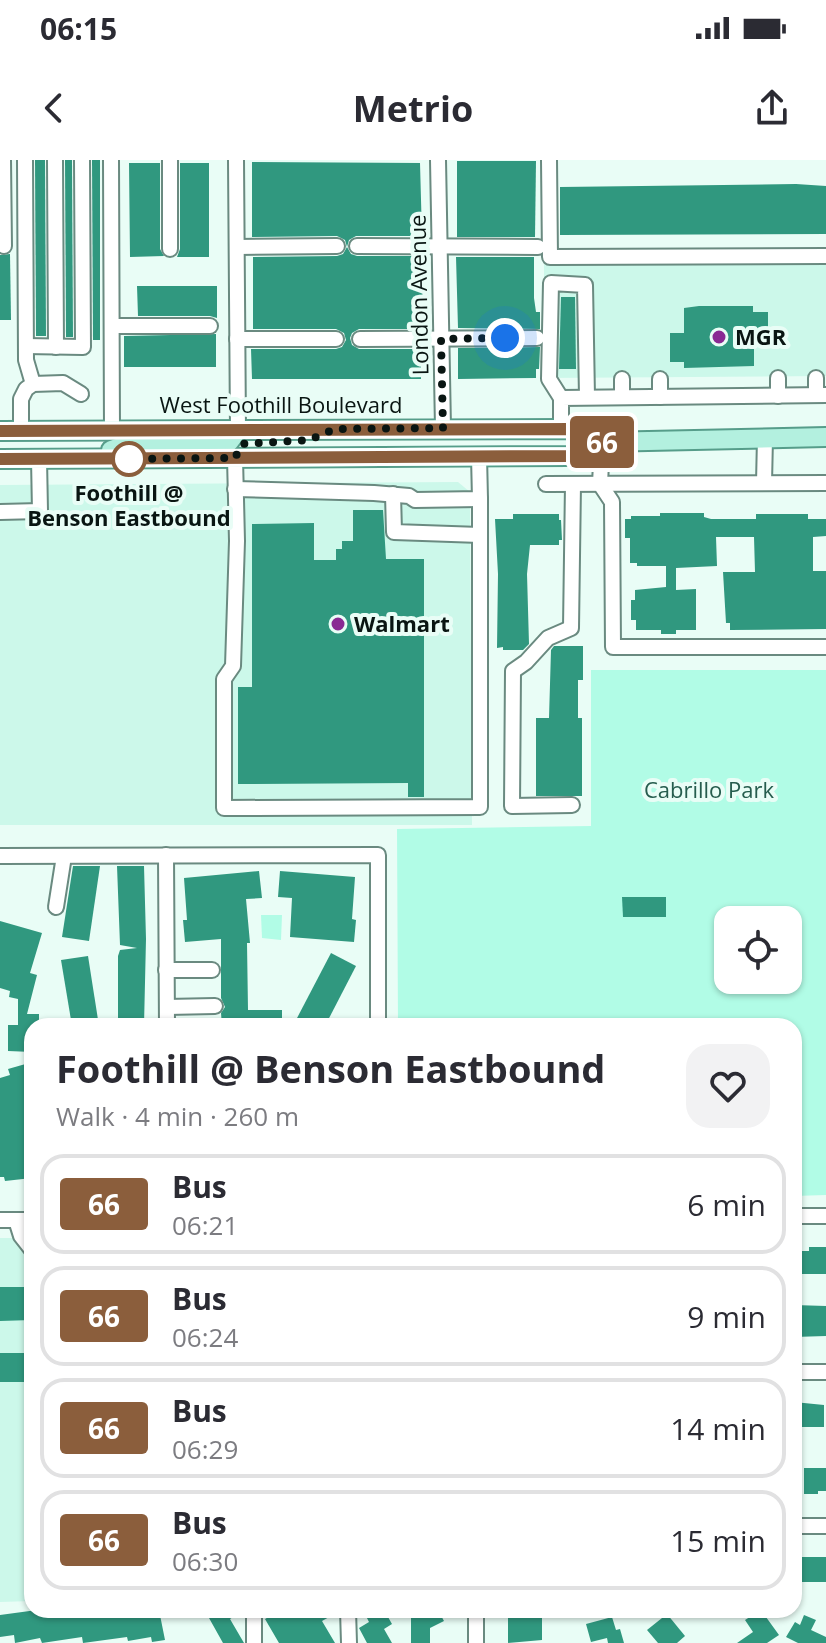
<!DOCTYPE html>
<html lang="en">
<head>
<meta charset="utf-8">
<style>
  :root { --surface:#fff; --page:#f2f2f3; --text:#2b2b33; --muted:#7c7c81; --line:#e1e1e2 }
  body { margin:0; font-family:"Open Sans",sans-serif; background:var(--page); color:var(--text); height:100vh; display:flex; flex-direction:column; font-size:30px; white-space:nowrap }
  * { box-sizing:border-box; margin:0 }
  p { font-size:26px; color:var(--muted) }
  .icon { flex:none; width:44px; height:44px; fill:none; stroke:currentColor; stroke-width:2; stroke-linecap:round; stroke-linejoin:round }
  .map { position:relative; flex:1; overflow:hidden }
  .side { position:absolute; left:24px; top:858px; width:778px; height:600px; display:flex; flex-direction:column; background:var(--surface); border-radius:24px; box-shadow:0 2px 6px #0004 }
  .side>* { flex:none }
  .badge { padding:0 16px; border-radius:6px; font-size:28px; line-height:52px }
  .buttons { position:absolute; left:714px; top:746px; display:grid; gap:16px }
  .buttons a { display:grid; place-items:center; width:88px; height:88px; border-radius:16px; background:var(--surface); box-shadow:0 2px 6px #0004; font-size:40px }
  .you { position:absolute; width:40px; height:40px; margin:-20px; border:6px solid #fff; border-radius:50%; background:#1a73e8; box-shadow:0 0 0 12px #1a73e833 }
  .map>.badge { position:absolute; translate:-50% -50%; box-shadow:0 0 0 4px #fff }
  .round { display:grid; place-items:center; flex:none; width:84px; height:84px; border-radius:24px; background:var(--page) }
  .overview { display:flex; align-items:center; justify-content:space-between; height:136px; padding:0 32px }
  h1 { font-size:38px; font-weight:700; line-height:60px }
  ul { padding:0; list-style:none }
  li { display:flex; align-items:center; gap:24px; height:100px; margin:0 16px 12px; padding:0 16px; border:4px solid var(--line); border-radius:24px }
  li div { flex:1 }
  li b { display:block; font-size:30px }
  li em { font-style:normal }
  li .badge { min-width:88px; font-weight:700; text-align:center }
  .status { display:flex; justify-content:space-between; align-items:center; height:56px; padding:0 40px; background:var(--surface); direction:ltr }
  .status svg { height:22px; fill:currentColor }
  header { display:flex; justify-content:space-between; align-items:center; height:104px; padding:0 32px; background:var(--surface); font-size:36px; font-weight:700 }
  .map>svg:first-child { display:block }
  .built { fill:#ccf8ea }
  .green { fill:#b1fce6; fill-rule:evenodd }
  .building { fill:#30987f }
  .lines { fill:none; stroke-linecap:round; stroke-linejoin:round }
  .minor-casing { stroke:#6a8a80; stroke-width:18 }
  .major-casing { stroke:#569d8a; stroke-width:22 }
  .minor { stroke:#fff; stroke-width:14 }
  .major { stroke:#b3f0df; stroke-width:18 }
  .line-casing { stroke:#fff; stroke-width:18 }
  .line { stroke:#8b5e3c; stroke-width:12 }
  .walk { stroke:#091512; stroke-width:8; stroke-dasharray:0 14.4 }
  .poi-dot { fill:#892a93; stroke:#e9fdf6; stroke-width:3 }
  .stop-dot { fill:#fff; stroke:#8b5e3c; stroke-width:4 }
  .labels { text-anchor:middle; stroke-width:8; stroke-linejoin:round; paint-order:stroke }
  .street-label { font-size:22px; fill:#091512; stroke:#e9fdf6 }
  .poi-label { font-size:22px; font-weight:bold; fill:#091512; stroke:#e9fdf6; text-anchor:start }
  .stop-label { font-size:22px; font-weight:bold; fill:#091512; stroke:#e9fdf6 }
  .park-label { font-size:22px; fill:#265d4e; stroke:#e9fdf6 }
</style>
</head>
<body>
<div class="status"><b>06:15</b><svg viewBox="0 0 49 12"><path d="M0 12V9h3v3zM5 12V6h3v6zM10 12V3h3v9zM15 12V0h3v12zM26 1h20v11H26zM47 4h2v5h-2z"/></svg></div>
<header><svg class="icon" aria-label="back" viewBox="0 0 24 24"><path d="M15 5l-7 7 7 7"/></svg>Metrio<svg class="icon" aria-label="share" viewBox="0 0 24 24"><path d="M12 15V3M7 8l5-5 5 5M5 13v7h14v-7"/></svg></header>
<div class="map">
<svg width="826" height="1483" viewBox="0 0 826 1483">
  <rect width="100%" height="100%" fill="#e9fdf6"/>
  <g class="built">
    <polygon points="544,103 826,104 826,216 544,218"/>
    <polygon points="458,322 470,332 472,665 0,665 0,325"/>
    <polygon points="0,1078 32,1078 32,1441 0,1442"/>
  </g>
  <g class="green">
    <path d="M 591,510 L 826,510 L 826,1035 L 794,1036 L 794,866 L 398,866 L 397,669 L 591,666 ZM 728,760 L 788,760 L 788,820 L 728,820 Z"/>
    <polygon points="261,755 282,755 281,780 262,778"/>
  </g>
  <g class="building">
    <polygon points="35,0 45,0 46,176 36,176"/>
    <polygon points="65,0 72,0 73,177 66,177"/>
    <polygon points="92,0 100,0 100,180 93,180"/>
    <polygon points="457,1 536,1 535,77 457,77"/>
    <polygon points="252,2 420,3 422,76 356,76 349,80 347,87 351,94 357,96 422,96 423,169 359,169 352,173 350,178 352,185 359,189 421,189 421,219 252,219 251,189 336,189 342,187 346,180 344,173 336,169 253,169 253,97 337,96 343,94 347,87 345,80 337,76 252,77"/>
    <polygon points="129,3 160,3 160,89 164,96 130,97"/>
    <polygon points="180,3 209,3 209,97 177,97 180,89"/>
    <polygon points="796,24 826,26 826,74 560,75 560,27"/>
    <polygon points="10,94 11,160 0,160 0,95"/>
    <polygon points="456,97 534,97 534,138 536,152 540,152 540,169 458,168"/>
    <polygon points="137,126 217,126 217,158 210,156 138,156"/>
    <polygon points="561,137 575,137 576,209 559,209"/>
    <polygon points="699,146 753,146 753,152 768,152 768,181 754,181 754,206 684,208 684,202 670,202 670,173 684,173 684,148"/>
    <polygon points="216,174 216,207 124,207 124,176"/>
    <polygon points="540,187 539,209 536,209 536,218 458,219 458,188"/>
    <polygon points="353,350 383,350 386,399 424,399 424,637 408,637 408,623 238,624 238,527 252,527 252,364 314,363 314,400 336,400 336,389 342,389 342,381 353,381"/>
    <polygon points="660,353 704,353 704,357 711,359 756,359 756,354 808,354 808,359 826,359 826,376 813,377 813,411 826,411 826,469 730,470 730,463 726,463 723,412 755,412 754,377 716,377 717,406 676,408 676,430 696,429 696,470 676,470 676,474 661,474 661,470 636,470 636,460 631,460 631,440 635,440 635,430 666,427 666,406 637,406 637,403 630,403 630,378 625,378 625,359 631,359 631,356 660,356"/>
    <polygon points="513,354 559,354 559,360 561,360 562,380 559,380 559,385 530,385 527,414 529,484 523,490 503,490 503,487 497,488 498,414 495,359 513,359"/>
    <polygon points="554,486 583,486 583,520 578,520 578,558 582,558 582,636 536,636 536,558 549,558 551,490"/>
    <polygon points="73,706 100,706 89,781 62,777"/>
    <polygon points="117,706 144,706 146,779 144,866 118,866 118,796 120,790 137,788 120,785"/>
    <polygon points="259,711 262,738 246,739 250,783 247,783 248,850 282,850 282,866 222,866 221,853 225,847 221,838 221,779 185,782 183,760 187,760 184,718"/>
    <polygon points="280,711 355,717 352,759 356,760 354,782 290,777 292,738 278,737"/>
    <polygon points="622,737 666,737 666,757 623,757"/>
    <polygon points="0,761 42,773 30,813 37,815 27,854 39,854 39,866 32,866 32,892 8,891 8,865 18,865 18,839 9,837 10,831 0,828"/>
    <polygon points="331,793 356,806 325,866 308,866 296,860"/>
    <polygon points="88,796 99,866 72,866 61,800"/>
    <polygon points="29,903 32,913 32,977 28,978 32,1018 5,1021 4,1017 0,1017 0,918 10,915 8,909"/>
    <polygon points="809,1087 826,1087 826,1114 799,1114 799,1091 809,1091"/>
    <polygon points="0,1127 32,1127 32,1160 0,1161"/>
    <polygon points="794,1145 826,1146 826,1176 794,1177"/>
    <rect x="0" y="1193" width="24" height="29"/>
    <polygon points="794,1242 824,1245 824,1267 794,1267"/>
    <polygon points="804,1308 826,1308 826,1331 818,1331 818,1334 804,1334"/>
    <rect x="794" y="1397" width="32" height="25"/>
    <polygon points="37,1450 45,1450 46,1452 69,1450 71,1456 102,1450 159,1450 165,1480 152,1482 151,1477 128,1481 127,1477 83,1483 82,1477 42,1483 40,1478 15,1483 14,1475 0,1477 0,1455"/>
    <polygon points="224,1450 244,1450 230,1459 244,1483 223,1483 209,1458"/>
    <polygon points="281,1450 338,1450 338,1452 322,1461 335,1483 279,1483 265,1459"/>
    <polygon points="363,1450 384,1450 392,1464 384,1469 392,1483 367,1483 359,1468 369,1462"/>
    <polygon points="432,1450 438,1450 444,1461 430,1468 430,1483 411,1483 411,1458"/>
    <polygon points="761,1450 779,1475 767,1483 737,1483 753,1472 745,1460"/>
    <polygon points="508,1451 542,1451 542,1480 508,1483"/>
    <polygon points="667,1454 685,1476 677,1483 658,1483 647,1470"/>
    <polygon points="804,1455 816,1460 811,1470 826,1477 826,1483 798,1483 786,1477 795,1462 800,1465"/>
    <polygon points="612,1457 616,1470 620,1469 624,1483 608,1483 607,1478 591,1482 586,1464"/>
  </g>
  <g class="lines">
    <g class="minor-casing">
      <g id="minor">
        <polyline points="3,0 4,86"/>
        <polyline points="25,0 26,200 33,224"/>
        <polyline points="55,0 56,187"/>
        <polyline points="111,0 112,270"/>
        <polyline points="236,0 238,270"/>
        <polyline points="438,0 443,268"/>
        <polyline points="549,0 550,97 826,96"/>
        <polyline points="357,86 538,87"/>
        <polyline points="237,87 337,86"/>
        <polyline points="170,89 170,0"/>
        <polyline points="112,166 210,166"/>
        <polyline points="237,179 336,179"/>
        <polyline points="360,179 537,178"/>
        <polyline points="26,186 83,187 82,0"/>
        <polyline points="622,219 622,237"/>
        <polyline points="660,219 660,237"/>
        <polyline points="816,235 816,218"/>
        <polyline points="778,236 778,218"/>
        <polyline points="561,238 549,219 551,123 585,125 587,237"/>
        <polyline points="561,269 561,238 826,235"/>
        <polyline points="21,271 21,239 26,229 33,224 63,223 81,234"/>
        <polyline points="602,282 600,324 612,342 613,487 826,487"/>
        <polyline points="235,298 237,381 233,506 224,519 224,648 480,647 480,339"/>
        <polyline points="764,323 765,278"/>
        <polyline points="546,324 826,323"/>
        <polyline points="235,329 374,333 409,336 415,340 480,339 479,296"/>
        <polyline points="393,334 394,372 480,375"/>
        <polyline points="0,352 40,351 39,299"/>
        <polyline points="572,645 512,646 513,511 526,502 548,478 571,468 573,324"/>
        <polyline points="166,695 167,866"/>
        <polyline points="0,696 378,695 378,866"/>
        <polyline points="56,747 64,696"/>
        <polyline points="166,810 212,810"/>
        <polyline points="167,847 215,846"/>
        <polyline points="794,1056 826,1056"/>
        <polyline points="0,1060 32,1060"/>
        <polyline points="16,1060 21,1076 32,1090"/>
        <polyline points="794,1212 826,1212"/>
        <polyline points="794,1366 826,1366"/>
        <polyline points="254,1450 254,1483"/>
        <polyline points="348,1450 349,1483"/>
        <polyline points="476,1483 476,1450"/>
      </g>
    </g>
    <g class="major-casing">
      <g id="major">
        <polyline points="0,271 571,269 602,282 826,277"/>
        <path d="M 111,290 C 144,277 193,286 229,282 L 238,270"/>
        <polyline points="0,299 570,296 602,282"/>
      </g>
    </g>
    <use href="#minor" class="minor"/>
    <use href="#major" class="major"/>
  </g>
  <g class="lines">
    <g class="line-casing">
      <polyline id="line" points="0,271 571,269 602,282 570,296 0,299"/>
    </g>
    <use href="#line" class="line"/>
    <polyline class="walk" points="129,299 119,299 235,298 242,284 309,280 335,269 443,268 441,179 505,178"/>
  </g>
  <g class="poi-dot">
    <circle cx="719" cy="177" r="8"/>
    <circle cx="338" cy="464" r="8"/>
  </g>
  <circle class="stop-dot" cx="129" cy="299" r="16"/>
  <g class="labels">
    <g class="street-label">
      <text transform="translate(419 135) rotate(-91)" y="8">London Avenue</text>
      <text x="281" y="253">West Foothill Boulevard</text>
    </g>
    <g class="poi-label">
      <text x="735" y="185">MGR</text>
      <text x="354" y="472">Walmart</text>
    </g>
    <g class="stop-label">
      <text x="129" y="341">Foothill @<tspan x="129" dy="25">Benson Eastbound</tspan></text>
    </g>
    <g class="park-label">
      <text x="709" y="638">Cabrillo Park</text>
    </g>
  </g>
</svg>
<div class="buttons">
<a><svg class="icon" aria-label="locate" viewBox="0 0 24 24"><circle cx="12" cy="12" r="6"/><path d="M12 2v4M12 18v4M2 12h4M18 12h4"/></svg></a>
</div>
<div class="you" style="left:505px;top:178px"></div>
<b class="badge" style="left:602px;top:282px;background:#8b5e3c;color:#fff">66</b>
<section class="side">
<div class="overview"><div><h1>Foothill @ Benson Eastbound</h1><p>Walk · 4 min · 260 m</p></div><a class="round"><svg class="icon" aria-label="heart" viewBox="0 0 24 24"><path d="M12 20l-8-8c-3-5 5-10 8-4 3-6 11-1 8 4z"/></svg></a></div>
<ul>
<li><span class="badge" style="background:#8b5e3c;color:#fff">66</span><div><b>Bus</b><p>06:21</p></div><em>6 min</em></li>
<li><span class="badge" style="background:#8b5e3c;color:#fff">66</span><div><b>Bus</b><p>06:24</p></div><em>9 min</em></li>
<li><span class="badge" style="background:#8b5e3c;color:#fff">66</span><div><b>Bus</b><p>06:29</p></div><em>14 min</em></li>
<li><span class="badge" style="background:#8b5e3c;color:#fff">66</span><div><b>Bus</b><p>06:30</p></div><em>15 min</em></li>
</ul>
</section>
</div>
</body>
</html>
